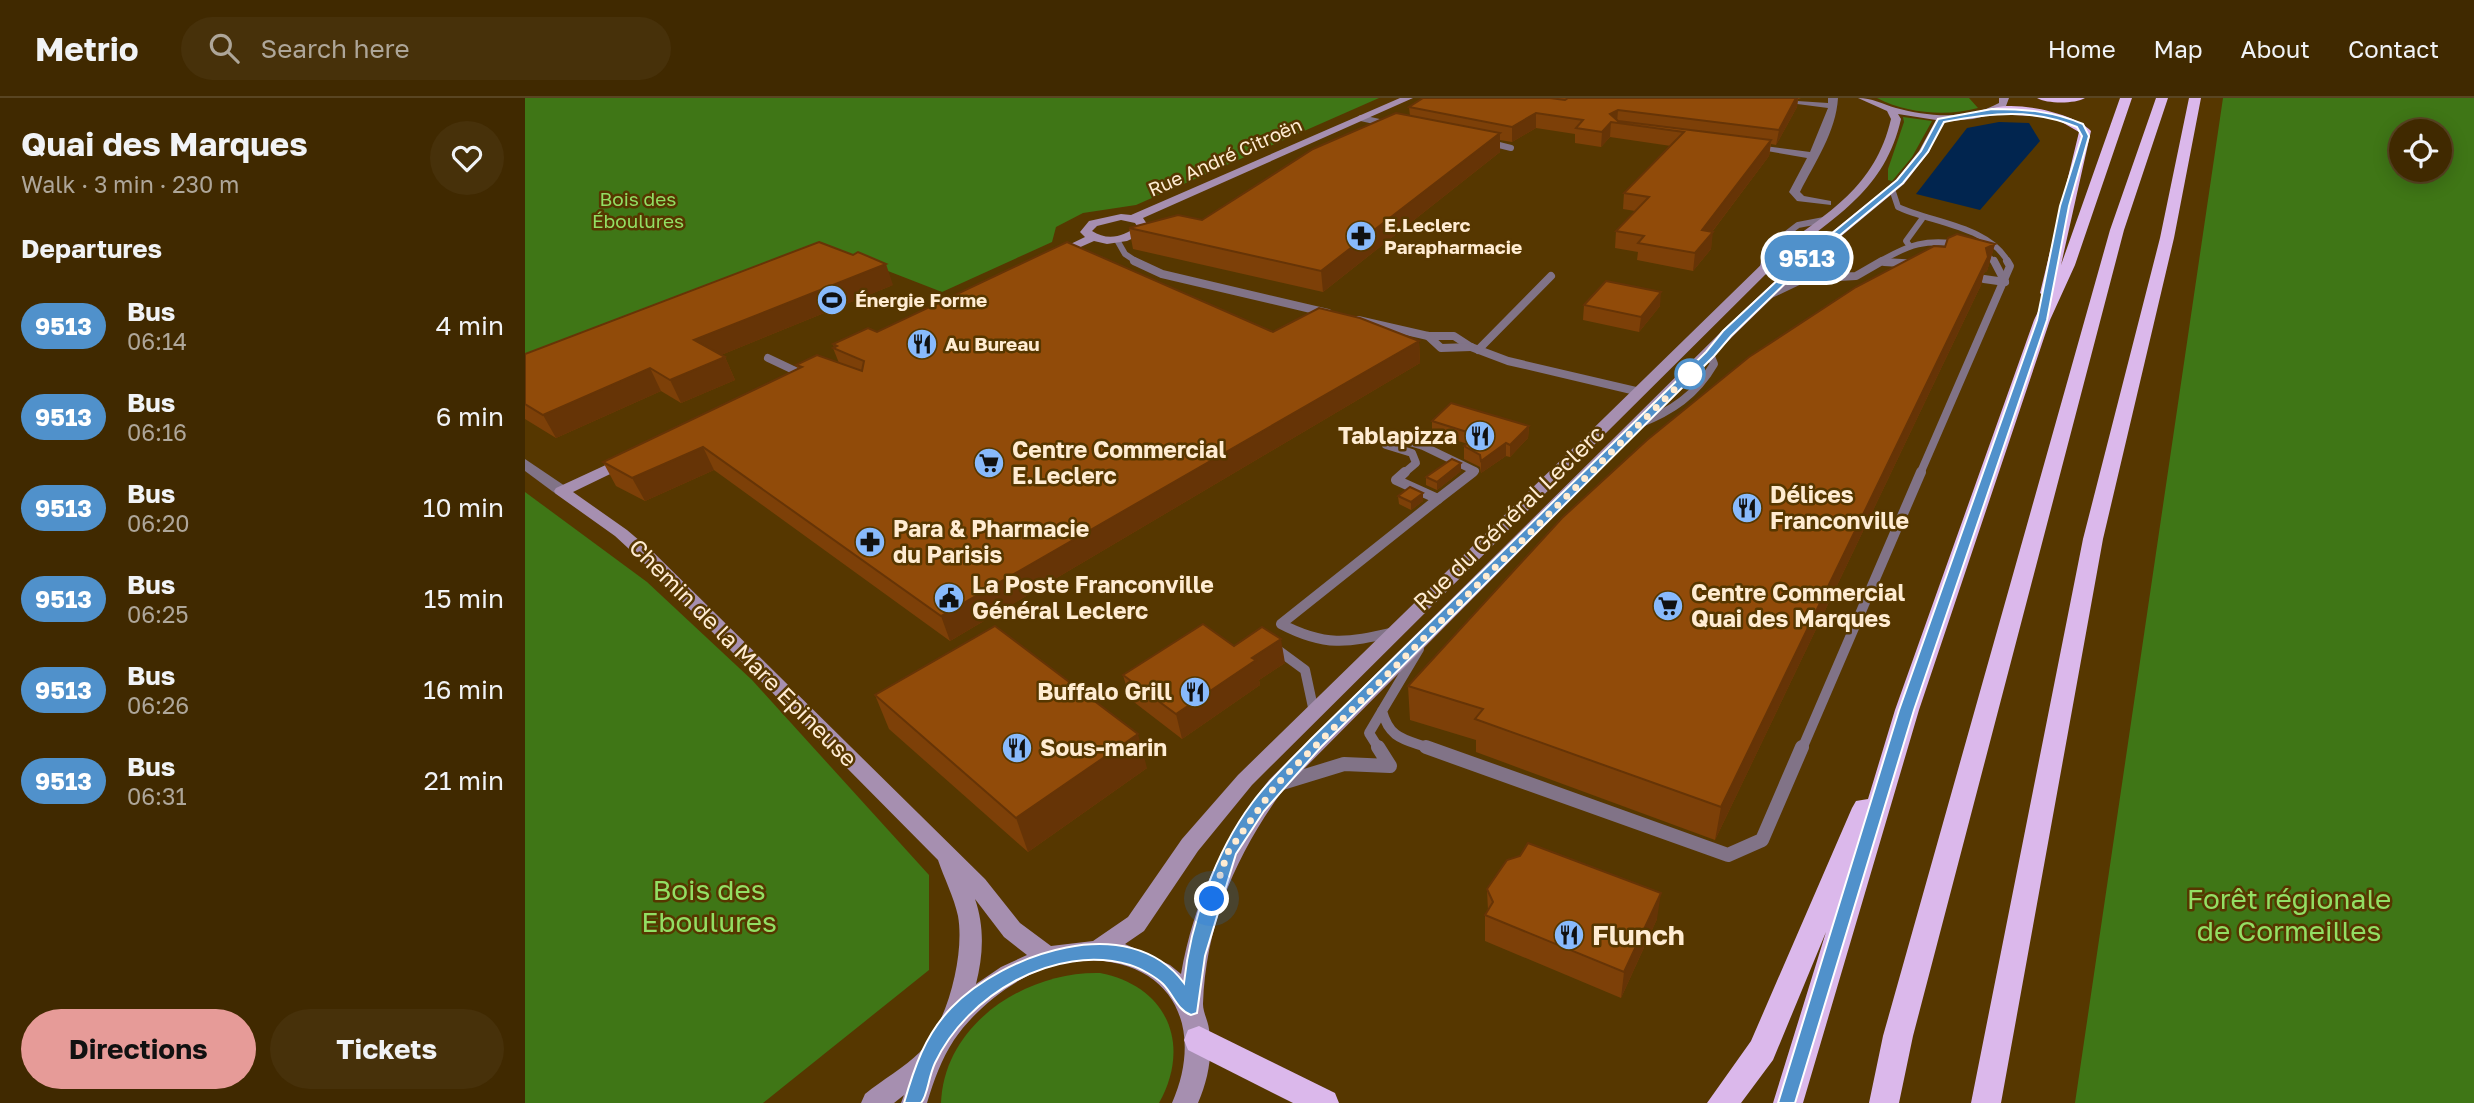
<!DOCTYPE html>
<html lang="en">
<head>
<meta charset="utf-8">
<style>
  :root { --surface:#402900; --page:#47310a; --text:#f1f3f6; --muted:#aea699; --line:#594522; --accent:#e69b98 }
  body { margin:0; font-family:"Golos Text",sans-serif; background:var(--page); color:var(--text); height:100vh; display:flex; flex-direction:column; font-size:26px; white-space:nowrap }
  * { box-sizing:border-box; margin:0 }
  p { font-size:23px; color:var(--muted) }
  .icon { flex:none; width:38px; height:38px; fill:none; stroke:currentColor; stroke-width:2; stroke-linecap:round; stroke-linejoin:round }
  .map { position:relative; flex:1; overflow:hidden }
  .side { display:flex; flex-direction:column; background:var(--surface); width:525px }
  .side>* { flex:none }
  .badge { padding:0 14px; border-radius:23px; font-size:24px; line-height:46px }
  .controls { position:absolute; left:1864px; top:21px; display:grid; gap:14px }
  .controls a { display:grid; place-items:center; width:63px; height:63px; border-radius:50%; background:var(--surface); box-shadow:0 4px 18px #0003,0 0 0 2px var(--line); font-size:35px }
  .you { position:absolute; width:35px; height:35px; margin:-18px; border:5px solid #fff; border-radius:50%; background:#1a73e8; box-shadow:0 0 0 10px #1a73e833 }
  .map>.badge { position:absolute; translate:-50% -50%; box-shadow:0 0 0 4px #fff }
  h2 { padding:0 21px; font-size:26px; line-height:63px }
  .round { display:grid; place-items:center; flex:none; width:74px; height:74px; border-radius:37px; background:var(--page) }
  .summary { display:flex; align-items:center; justify-content:space-between; height:119px; padding:0 21px }
  h1 { font-size:33px; font-weight:700; line-height:52px }
  .cta { display:flex; gap:14px; margin-top:auto; padding:14px 21px }
  .cta a { flex:1; height:80px; border-radius:42px; background:var(--accent); color:#111; font-size:28px; font-weight:700; line-height:80px; text-align:center }
  .cta a+a { background:var(--page); color:var(--text) }
  ul { padding:0; list-style:none }
  li { display:flex; align-items:center; gap:21px; height:91px; padding:0 21px }
  li div { flex:1 }
  li b { display:block; font-size:26px }
  li em { font-style:normal }
  li .badge { min-width:77px; font-weight:700; text-align:center }
  header { display:flex; align-items:center; gap:42px; box-sizing:border-box; height:98px; padding:0 35px; background:var(--surface); border-bottom:2px solid var(--line) }
  header strong { font-size:33px }
  nav { display:flex; gap:38px; margin-inline-start:auto; font-size:24px }
  .search { width:490px; height:63px; background:var(--page); display:flex; align-items:center; gap:18px; box-sizing:border-box; padding:0 24px; border-radius:38px; color:var(--muted); font-size:26px }
  main { display:flex; flex:1; min-height:0 }
  .map>svg:first-child { display:block }
  .green { fill:#3f7616; fill-rule:evenodd }
  .water { fill:#01254f }
  .lines { fill:none; stroke-linecap:round; stroke-linejoin:round }
  .lane-far3 { stroke:#817387; stroke-width:6 }
  .lane-far2 { stroke:#817387; stroke-width:8 }
  .lane-far1 { stroke:#817387; stroke-width:10 }
  .lane { stroke:#817387; stroke-width:14 }
  .street { fill:#817387; fill-rule:evenodd }
  .secondary { fill:#a68fb0; fill-rule:evenodd }
  .highway { fill:#dbb8eb; fill-rule:evenodd }
  .wall { fill:#7d4008 }
  .shaded-wall { fill:#663406 }
  .building { fill:#914b09; stroke:#663406; stroke-width:2 }
  .line { fill:#5091cb; stroke:#fff; stroke-width:2 }
  .walk { stroke:#ffecd2; stroke-width:7; stroke-dasharray:0 12.6 }
  .stop-dot { fill:#fff; stroke:#5091cb; stroke-width:3.5 }
  .labels { text-anchor:middle; stroke-width:5; stroke-linejoin:round; paint-order:stroke }
  .far-street-label { font-size:19px; fill:#ffecd2; stroke:#563700 }
  .far-park-label { font-size:19px; fill:#92df63; stroke:#563700 }
  .far-poi-label { font-size:19px; font-weight:bold; fill:#ffecd2; stroke:#563700; text-anchor:start }
  .poi-label { font-size:23px; font-weight:bold; fill:#ffecd2; stroke:#563700; text-anchor:start }
  .street-label { font-size:23px; fill:#ffecd2; stroke:#563700 }
  .near-park-label { font-size:28px; fill:#92df63; stroke:#563700 }
  .near-poi-label { font-size:28px; font-weight:bold; fill:#ffecd2; stroke:#563700; text-anchor:start }
</style>
</head>
<body>
<header>
<strong>Metrio</strong>
<div class="search"><svg class="icon" aria-label="search" viewBox="0 0 24 24"><circle cx="10" cy="10" r="6"/><path d="M15 15l6 6"/></svg>Search here</div>
<nav><a>Home</a><a>Map</a><a>About</a><a>Contact</a></nav>
</header>
<main>
<section class="side">
<div class="summary"><div><h1>Quai des Marques</h1><p>Walk · 3 min · 230 m</p></div><a class="round"><svg class="icon" aria-label="heart" viewBox="0 0 24 24"><path d="M12 20l-8-8c-3-5 5-10 8-4 3-6 11-1 8 4z"/></svg></a></div>
<h2>Departures</h2>
<ul>
<li><span class="badge" style="background:#5091cb;color:#fff">9513</span><div><b>Bus</b><p>06:14</p></div><em>4 min</em></li>
<li><span class="badge" style="background:#5091cb;color:#fff">9513</span><div><b>Bus</b><p>06:16</p></div><em>6 min</em></li>
<li><span class="badge" style="background:#5091cb;color:#fff">9513</span><div><b>Bus</b><p>06:20</p></div><em>10 min</em></li>
<li><span class="badge" style="background:#5091cb;color:#fff">9513</span><div><b>Bus</b><p>06:25</p></div><em>15 min</em></li>
<li><span class="badge" style="background:#5091cb;color:#fff">9513</span><div><b>Bus</b><p>06:26</p></div><em>16 min</em></li>
<li><span class="badge" style="background:#5091cb;color:#fff">9513</span><div><b>Bus</b><p>06:31</p></div><em>21 min</em></li>
</ul>
<div class="cta"><a>Directions</a><a>Tickets</a></div>
</section>
<div class="map">
<svg width="1949" height="1005" viewBox="0 0 1949 1005">
  <rect width="100%" height="100%" fill="#563700"/>
  <g class="green">
    <polygon points="0,0 854,0 611,107 558,115 531,129 527,144 417,194 314,154 0,276"/>
    <path d="M 1352,0 L 1444,0 L 1453,10 C 1421,19 1381,15 1352,0 Z"/>
    <path d="M 1698,0 L 1949,0 L 1949,1005 L 1550,1005 ZM 1876,33 L 1914,33 L 1914,72 L 1876,72 Z"/>
    <polygon points="1378,19 1407,23 1387,59 1367,83 1363,82 1363,71 1379,24"/>
    <polygon points="0,394 122,484 227,582 404,777 404,872 238,1005 0,1005"/>
    <path d="M 575,875 C 642,888 667,946 634,1005 L 416,1005 C 419,925 502,873 575,875 Z"/>
  </g>
  <polygon class="water" points="1474,24 1504,25 1515,43 1455,112 1391,96 1442,30"/>
  <g class="lines">
    <g class="lane-far3">
      <polyline points="836,20 863,26"/>
      <polyline points="962,44 986,50"/>
      <path d="M 1367,91 L 1373,109 C 1407,125 1464,128 1483,164"/>
      <polyline points="1279,136 1294,164"/>
      <polyline points="592,142 600,156 612,164"/>
      <polyline points="1384,147 1381,143 1397,121"/>
      <polyline points="1454,152 1470,164"/>
      <polyline points="1240,164 1243,150 1273,127 1299,122"/>
      <path d="M 1354,164 C 1385,146 1400,141 1436,146"/>
      <polyline points="1359,164 1366,164"/>
    </g>
    <g class="lane-far2">
      <polyline points="609,163 637,176 803,215"/>
      <polyline points="1292,163 1318,176"/>
      <polyline points="1469,163 1480,184"/>
      <polyline points="1359,164 1394,166"/>
      <polyline points="1238,173 1240,163"/>
      <polyline points="1459,181 1480,184"/>
      <polyline points="1244,197 1278,181 1331,178 1357,163"/>
      <polyline points="833,222 903,238 929,238 946,249 983,263 1115,294"/>
      <polyline points="903,238 916,250 946,249"/>
      <polyline points="953,252 1026,178"/>
      <polyline points="243,260 279,277"/>
      <path d="M 1114,326 C 1147,313 1171,297 1189,266 L 1185,256"/>
      <polyline points="865,338 898,348 950,373 946,376"/>
      <polyline points="861,347 887,355 891,365 878,376"/>
      <polyline points="1395,376 1485,168 1482,163"/>
    </g>
    <g class="lane-far1">
      <polyline points="913,401 948,374"/>
      <path d="M 869,534 C 822,545 800,549 756,526 L 913,401 L 871,382 L 880,374"/>
      <polyline points="746,547 780,572 789,614"/>
      <path d="M 894,551 L 857,613 C 865,642 880,641 906,651"/>
      <polyline points="854,651 844,635 857,613"/>
      <polyline points="1277,651 1396,374"/>
    </g>
    <g class="lane">
      <polyline points="901,649 1203,757 1237,742 1277,649"/>
      <polyline points="757,685 819,666 865,668 853,649"/>
    </g>
    <g class="street">
      <path d="M 1225,0 L 1303,5 L 1303,0 L 1313,0 C 1311,34 1290,64 1275,94 L 1279,98 L 1306,103 L 1306,107 L 1272,103 L 1264,94 L 1282,60 L 1219,49 L 1224,46 L 1285,54 L 1303,10 Z"/>
      <polygon points="0,361 43,390 45,393 43,396 31,396 0,373"/>
    </g>
    <g class="secondary">
      <path d="M 875,0 L 888,0 L 618,120 L 624,129 L 617,136 L 602,143 L 582,146 L 569,143 L 533,159 L 523,157 L 560,139 L 555,134 L 564,123 L 596,116 L 606,117 ZM 596,122 L 610,125 L 612,128 C 599,139 582,143 567,133 L 572,128 Z"/>
      <path d="M 1333,0 C 1347,0 1357,6 1371,10 C 1404,19 1443,22 1474,5 L 1474,0 L 1484,0 L 1481,8 L 1468,16 L 1448,21 L 1423,23 L 1415,28 L 1404,54 L 1379,86 L 1279,169 L 1207,239 L 758,692 C 711,757 681,825 678,906 C 678,914 683,923 684,931 C 688,957 683,982 673,1005 L 647,1005 C 680,930 648,862 561,862 C 512,862 456,902 429,942 C 416,962 409,982 402,1005 L 376,1005 L 379,997 L 369,1005 L 336,1005 L 340,996 C 357,982 380,969 395,954 C 422,926 440,857 433,818 C 429,799 419,780 413,762 L 116,462 L 90,438 L 31,396 L 29,393 L 31,390 L 98,359 L 108,359 L 111,362 L 108,365 L 48,394 L 102,432 L 128,454 L 460,781 L 495,825 L 526,848 L 568,843 L 603,819 L 657,741 L 713,677 L 1243,160 C 1297,117 1349,94 1366,21 L 1362,13 ZM 1373,16 L 1411,22 L 1394,53 L 1371,82 L 1271,163 L 1197,233 L 744,682 C 698,741 669,803 656,876 L 645,867 L 600,846 L 619,833 L 673,753 L 727,687 L 1251,166 C 1306,120 1359,96 1376,21 ZM 450,801 L 479,839 L 502,857 L 476,869 L 451,886 C 458,858 460,830 450,801 Z"/>
    </g>
    <g class="highway">
      <path d="M 1512,0 L 1560,0 C 1550,6 1522,6 1512,0 Z"/>
      <path d="M 1595,0 L 1607,0 L 1550,167 L 1525,222 L 1394,612 L 1278,1005 L 1248,1005 L 1301,834 L 1248,962 L 1216,1005 L 1182,1005 L 1226,943 L 1327,710 L 1331,703 L 1343,701 L 1370,612 L 1509,222 L 1520,199 L 1515,195 L 1554,34 L 1528,19 L 1467,16 L 1461,13 C 1481,0 1549,14 1566,33 L 1536,167 Z"/>
      <polygon points="1631,0 1643,0 1599,132 1388,938 1374,1005 1344,1005 1358,938 1585,132"/>
      <polygon points="1664,0 1676,0 1649,140 1578,441 1476,1005 1446,1005 1558,441 1635,140"/>
      <polygon points="674,928 810,995 814,1005 768,1005 663,952 659,942 663,932"/>
    </g>
  </g>
  <g class="wall">
    <polygon points="898,0 1276,0 1273,1 1272,9 1251,47 1246,46 1244,58 1187,134 1186,151 1168,173 1112,162 1113,154 1090,150 1091,133 1110,113 1098,111 1099,95 1146,48 1085,39 1076,49 1050,45 1050,36 1011,30 987,44 975,42 975,54 798,194 608,151 604,130 677,122 885,18 884,9"/>
    <polygon points="1470,146 1462,173 1459,175 1456,187 1190,742 951,654 951,642 885,622 883,588 1420,149"/>
    <polygon points="368,187 196,257 200,259 210,282 156,305 136,293 31,340 0,321 0,256"/>
    <polygon points="1059,207 1135,208 1114,234 1058,222"/>
    <polygon points="352,234 748,234 894,243 895,265 425,543 189,372 120,403 91,388 78,364 273,271 271,267 314,265 308,250 309,249 308,246"/>
    <polygon points="907,323 1004,328 1003,340 985,359 981,358 956,375 955,369 939,361 939,348 943,346 907,335"/>
    <polygon points="936,373 912,392 901,387 901,379"/>
    <polygon points="898,395 898,403 886,412 874,406 873,398"/>
    <polygon points="709,548 760,565 734,582 735,587 657,641 605,601 598,577"/>
    <polygon points="350,597 622,670 503,754 364,631"/>
    <polygon points="962,791 1132,821 1096,900 960,843 960,817 963,813"/>
  </g>
  <g class="shaded-wall">
    <polygon points="1271,0 1273,0 1272,9 1251,47 1254,32"/>
    <polygon points="1093,12 1092,25 1086,24 1085,39 1076,49 1077,34 1085,16"/>
    <polygon points="1011,15 1011,30 987,44 987,29"/>
    <polygon points="975,35 975,54 798,194 796,173"/>
    <polygon points="1246,42 1244,58 1177,147 1188,134 1186,151 1168,173 1170,155 1177,132"/>
    <polygon points="1470,146 1462,173 1459,175 1456,187 1190,742 1196,709 1461,150"/>
    <polygon points="361,166 368,187 179,264 169,242"/>
    <polygon points="1136,194 1135,208 1114,234 1116,219"/>
    <polygon points="894,243 895,265 425,543 416,518"/>
    <polygon points="200,259 210,282 156,305 145,282"/>
    <polygon points="125,270 136,293 31,340 18,317"/>
    <polygon points="1004,328 1003,340 985,359 985,347"/>
    <polygon points="981,345 981,358 956,375 956,363"/>
    <polygon points="178,349 189,372 120,403 107,380"/>
    <polygon points="936,365 936,373 912,392 912,384"/>
    <polygon points="898,395 898,403 886,412 886,404"/>
    <polygon points="756,541 760,565 734,582 735,587 657,641 651,616 727,560"/>
    <polygon points="613,636 622,670 503,754 491,720"/>
    <polygon points="1136,795 1132,821 1096,900 1099,874"/>
  </g>
  <g class="building">
    <polygon points="898,0 1025,0 1040,2 1043,0 1271,0 1254,32 1093,12 1085,16 1093,23 1246,42 1177,132 1188,134 1170,155 1113,145 1119,138 1091,133 1124,99 1099,95 1159,34 1086,24 1077,34 1051,30 1058,22 1011,15 987,29 884,9"/>
    <polygon points="871,15 975,35 796,173 604,130 653,117 677,122 788,51"/>
    <polygon points="1432,136 1470,146 1461,150 1463,159 1196,709 950,621 958,611 883,588 1037,420 1122,342 1224,259 1331,189 1409,148 1420,149 1423,140"/>
    <polygon points="294,144 328,157 333,154 361,166 169,242 200,259 145,282 125,270 18,317 0,306 0,256"/>
    <polygon points="542,144 748,234 794,210 835,220 894,243 416,518 178,349 107,380 78,364 277,269 271,267 292,257 337,273 339,263 308,250 312,248 308,246 343,230 352,234"/>
    <polygon points="1081,183 1136,194 1116,219 1059,207"/>
    <polygon points="926,305 1004,328 985,347 981,345 956,363 955,357 939,348 955,338 907,323"/>
    <polygon points="927,361 936,365 912,384 901,379"/>
    <polygon points="885,389 898,395 886,404 873,398"/>
    <polygon points="678,526 709,548 737,529 756,541 727,560 731,562 651,616 598,577"/>
    <polygon points="470,528 613,636 491,720 350,597"/>
    <polygon points="1003,745 1136,795 1099,874 960,817 968,804 962,791 982,762 995,758"/>
  </g>
  <path class="line" d="M 1467,11 C 1500,11 1527,13 1558,26 L 1564,38 L 1544,108 L 1522,222 L 1389,612 L 1270,1005 L 1253,1005 L 1374,612 L 1512,222 L 1535,108 L 1557,38 L 1552,29 C 1507,10 1466,15 1419,24 L 1403,54 L 1378,85 L 1278,168 L 1206,238 L 1189,258 L 796,649 L 739,713 L 711,756 L 680,858 L 672,915 L 666,917 C 652,912 648,896 638,886 C 631,879 615,870 605,867 C 530,845 442,897 410,965 C 403,980 403,997 396,1005 L 379,1005 C 389,970 400,937 426,910 C 478,856 604,811 659,885 C 665,825 691,753 727,705 C 744,682 766,662 786,641 L 1181,254 L 1198,233 L 1272,164 L 1372,82 L 1396,53 L 1413,21 Z"/>
  <g class="lines">
    <polyline class="walk" points="687,801 703,754 751,687 1168,273 1165,276"/>
  </g>
  <defs>
    <g id="pharmacy-disc" transform="scale(1.575)"><circle r="9.5" fill="#88bafc" stroke="#563700"/><path d="M-2-6h4v4h4v4h-4v4h-4v-4h-4v-4h4Z" fill="#111"/></g>
    <g id="stadium-disc" transform="scale(1.575)"><circle r="9.5" fill="#88bafc" stroke="#563700"/><path d="M0-5a6.5 5 0 1 0 0 10a6.5 5 0 1 0 0-10ZM-3.5-1.8h7v3.6h-7Z" fill="#111"/></g>
    <g id="restaurant-disc" transform="scale(1.575)"><circle r="9.5" fill="#88bafc" stroke="#563700"/><path d="M-5-6h1v4h1v-4h1v4h1v-4h1v5L-1.5 .5V6h-2V.5L-5-1ZM5-6V6H3V1.5H1.5Q1.5-4 5-6Z" fill="#111"/></g>
    <g id="supermarket-disc" transform="scale(1.575)"><circle r="9.5" fill="#88bafc" stroke="#563700"/><path d="M-6-5.5h2.5l.6 2H6L4.5 2H-2.5L-4.4-4H-6ZM-1.5 3.2a1.3 1.3 0 1 0 .1 0ZM3 3.2a1.3 1.3 0 1 0 .1 0Z" fill="#111"/></g>
    <g id="civic-disc" transform="scale(1.575)"><circle r="9.5" fill="#88bafc" stroke="#563700"/><path d="M-.6-6.5H3V-4.5H.6V-3L4-1V1h2V6H-6V1h2V-1L-.6-3ZM-1.2 2.5V6h2.4V2.5Z" fill="#111"/></g>
  </defs>
  <g fill-rule="evenodd">
    <use href="#pharmacy-disc" x="836" y="138"/>
    <use href="#stadium-disc" x="307" y="202"/>
    <use href="#restaurant-disc" x="397" y="246"/>
    <use href="#restaurant-disc" x="955" y="338"/>
    <use href="#supermarket-disc" x="464" y="365"/>
    <use href="#restaurant-disc" x="1222" y="410"/>
    <use href="#pharmacy-disc" x="345" y="444"/>
    <use href="#civic-disc" x="424" y="500"/>
    <use href="#supermarket-disc" x="1143" y="508"/>
    <use href="#restaurant-disc" x="670" y="594"/>
    <use href="#restaurant-disc" x="492" y="650"/>
    <use href="#restaurant-disc" x="1044" y="837"/>
  </g>
  <circle class="stop-dot" cx="1165" cy="276" r="14"/>
  <g class="labels">
    <g class="far-street-label">
      <text transform="translate(700 59) rotate(-24)" y="7">Rue André Citroën</text>
    </g>
    <g class="far-park-label">
      <text x="113" y="108">Bois des<tspan x="113" dy="22">Éboulures</tspan></text>
    </g>
    <g class="far-poi-label">
      <text x="859" y="134">E.Leclerc<tspan x="859" dy="22">Parapharmacie</tspan></text>
      <text x="330" y="209">Énergie Forme</text>
      <text x="420" y="253">Au Bureau</text>
    </g>
    <g class="poi-label">
      <text x="932" y="346" text-anchor="end">Tablapizza</text>
      <text x="487" y="360">Centre Commercial<tspan x="487" dy="26">E.Leclerc</tspan></text>
      <text x="1245" y="405">Délices<tspan x="1245" dy="26">Franconville</tspan></text>
      <text x="368" y="439">Para &amp; Pharmacie<tspan x="368" dy="26">du Parisis</tspan></text>
      <text x="447" y="495">La Poste Franconville<tspan x="447" dy="26">Général Leclerc</tspan></text>
      <text x="1166" y="503">Centre Commercial<tspan x="1166" dy="26">Quai des Marques</tspan></text>
      <text x="647" y="602" text-anchor="end">Buffalo Grill</text>
      <text x="515" y="658">Sous-marin</text>
    </g>
    <g class="street-label">
      <text transform="translate(984 420) rotate(-44)" y="8">Rue du Général Leclerc</text>
      <text transform="translate(218 555) rotate(45)" y="8">Chemin de la Mare Epineuse</text>
    </g>
    <g class="near-park-label">
      <text x="184" y="802">Bois des<tspan x="184" dy="32">Eboulures</tspan></text>
      <text x="1764" y="811">Forêt régionale<tspan x="1764" dy="32">de Cormeilles</tspan></text>
    </g>
    <g class="near-poi-label">
      <text x="1067" y="847">Flunch</text>
    </g>
  </g>
</svg>
<div class="controls">
<a><svg class="icon" aria-label="locate" viewBox="0 0 24 24"><circle cx="12" cy="12" r="6"/><path d="M12 2v4M12 18v4M2 12h4M18 12h4"/></svg></a>
</div>
<div class="you" style="left:687px;top:801px"></div>
<b class="badge" style="left:1282px;top:160px;background:#5091cb;color:#fff">9513</b>
</div>
</main>
</body>
</html>
